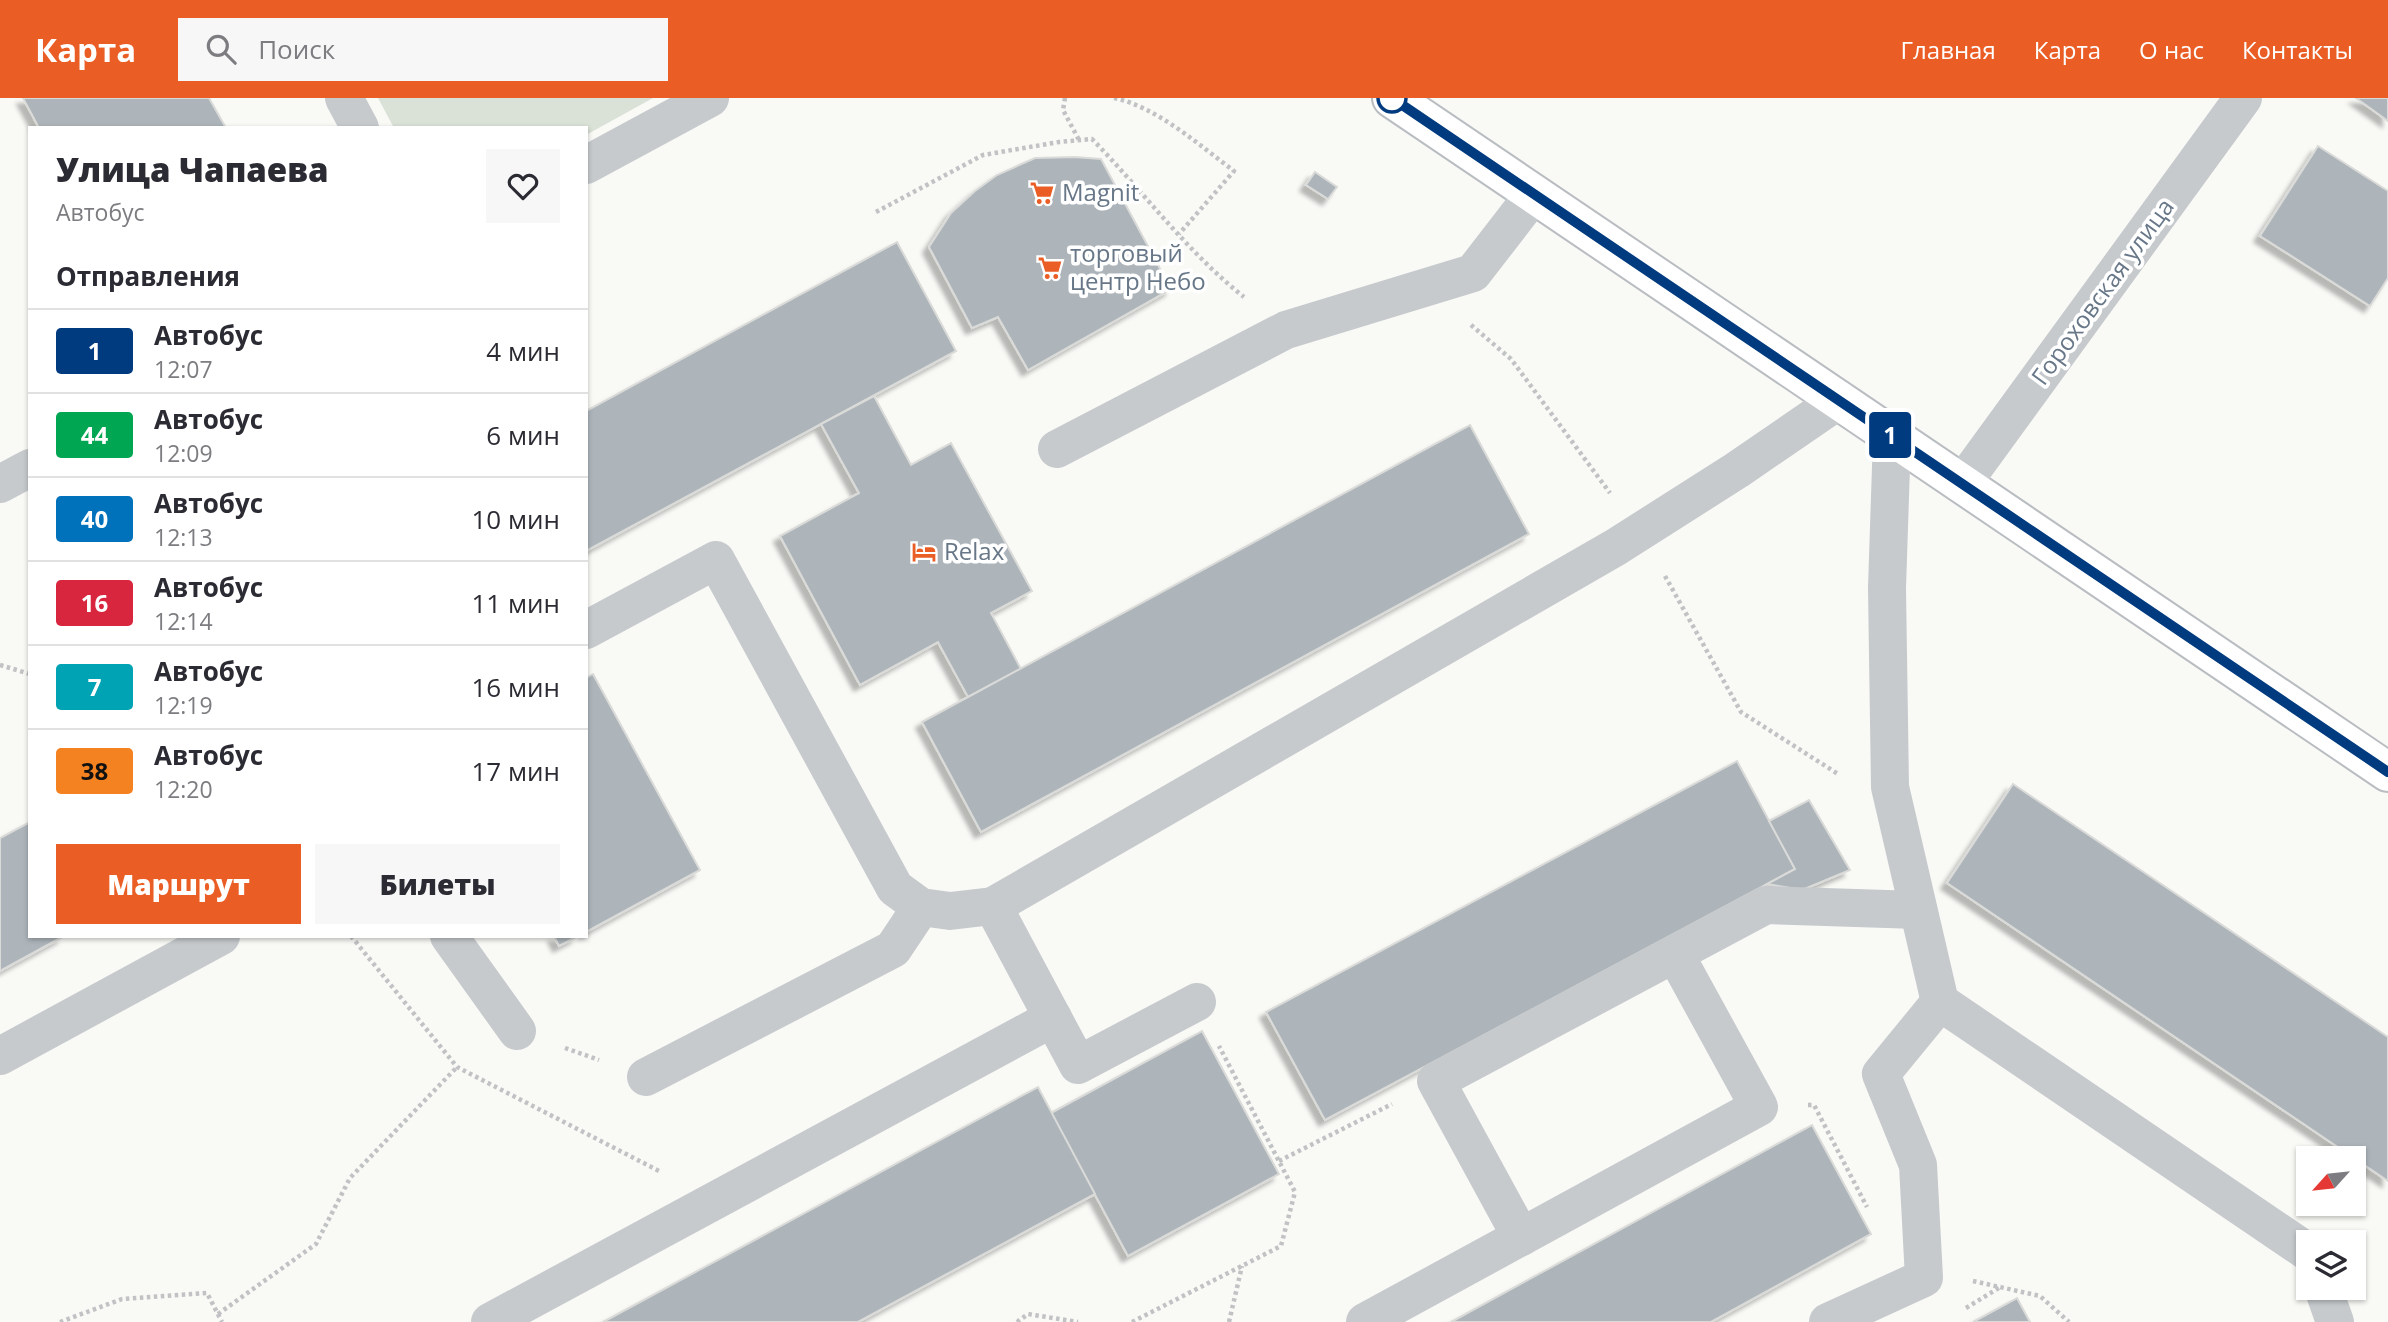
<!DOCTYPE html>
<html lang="ru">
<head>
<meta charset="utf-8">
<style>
  :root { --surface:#fff; --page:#f7f7f7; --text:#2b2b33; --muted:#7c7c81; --line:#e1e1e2; --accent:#ea5e25 }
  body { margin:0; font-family:"Open Sans",sans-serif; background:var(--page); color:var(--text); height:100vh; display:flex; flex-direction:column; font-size:26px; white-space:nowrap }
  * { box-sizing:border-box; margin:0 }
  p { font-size:23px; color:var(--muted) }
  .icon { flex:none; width:38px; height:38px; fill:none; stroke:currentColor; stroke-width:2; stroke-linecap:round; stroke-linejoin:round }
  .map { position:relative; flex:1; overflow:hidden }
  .details { position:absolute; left:28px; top:28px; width:560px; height:812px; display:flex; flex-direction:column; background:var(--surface); border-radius:0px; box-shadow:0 2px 5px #0004 }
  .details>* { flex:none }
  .badge { padding:0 14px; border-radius:5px; font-size:24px; line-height:46px }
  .needle { width:46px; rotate:243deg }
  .fabs { position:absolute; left:2296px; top:1048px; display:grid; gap:14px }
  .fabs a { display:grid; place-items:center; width:70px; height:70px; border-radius:0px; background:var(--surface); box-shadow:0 2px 5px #0004; font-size:35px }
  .map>.badge { position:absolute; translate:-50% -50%; box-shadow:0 0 0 4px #fff }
  h2 { padding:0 28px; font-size:26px; line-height:63px }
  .round { display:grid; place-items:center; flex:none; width:74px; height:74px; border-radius:0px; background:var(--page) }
  .headline { display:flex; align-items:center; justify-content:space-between; height:119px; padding:0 28px }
  h1 { font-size:33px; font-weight:800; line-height:52px }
  .cta { display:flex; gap:14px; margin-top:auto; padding:14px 28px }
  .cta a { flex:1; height:80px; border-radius:0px; background:var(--accent); color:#fff; font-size:28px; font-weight:800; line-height:80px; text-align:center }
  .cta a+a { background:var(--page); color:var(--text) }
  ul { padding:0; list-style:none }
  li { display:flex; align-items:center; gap:21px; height:84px; padding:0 28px; border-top:2px solid var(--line) }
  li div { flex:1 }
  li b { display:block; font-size:26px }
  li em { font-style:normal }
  li .badge { min-width:77px; font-weight:700; text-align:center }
  header { display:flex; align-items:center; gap:42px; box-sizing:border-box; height:98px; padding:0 35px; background:var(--accent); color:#fff }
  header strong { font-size:33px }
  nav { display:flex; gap:38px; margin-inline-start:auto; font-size:24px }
  .search { width:490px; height:63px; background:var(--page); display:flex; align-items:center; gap:18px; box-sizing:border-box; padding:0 24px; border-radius:0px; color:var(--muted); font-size:26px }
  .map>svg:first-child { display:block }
  .green { fill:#dae1d7 }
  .building { fill:#adb5bb; stroke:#dadbd8; stroke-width:2; filter:url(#shadow) }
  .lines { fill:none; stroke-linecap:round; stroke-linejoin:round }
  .major-casing { stroke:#b9bdc1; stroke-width:42 }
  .path { stroke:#c0c2c4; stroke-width:4.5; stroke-dasharray:3.5 3.5; stroke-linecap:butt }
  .minor { stroke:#c6cacd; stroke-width:38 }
  .major { stroke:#fff; stroke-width:38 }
  .line-casing { stroke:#fff; stroke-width:16 }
  .line { stroke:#003b80; stroke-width:10 }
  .stop-dot { fill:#fff; stroke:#003b80; stroke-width:3.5 }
  .labels { text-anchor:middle; stroke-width:7; stroke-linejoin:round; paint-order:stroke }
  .poi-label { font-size:24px; fill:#677788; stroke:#fff; text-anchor:start }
  .street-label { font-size:24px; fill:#677788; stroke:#fff }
</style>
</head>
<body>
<header>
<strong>Карта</strong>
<div class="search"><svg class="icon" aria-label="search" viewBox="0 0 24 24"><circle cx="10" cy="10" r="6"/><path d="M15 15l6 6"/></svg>Поиск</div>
<nav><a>Главная</a><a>Карта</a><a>О нас</a><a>Контакты</a></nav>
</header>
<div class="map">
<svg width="2388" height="1224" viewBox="0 0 2388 1224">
  <defs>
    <filter id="shadow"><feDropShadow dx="-6" dy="6" stdDeviation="2" flood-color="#0004"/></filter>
  </defs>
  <rect width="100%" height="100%" fill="#f9f9f6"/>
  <polygon class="green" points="378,0 653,0 586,37 586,30 394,30"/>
  <g class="building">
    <polygon points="23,0 209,0 226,30 39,30"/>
    <polygon points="2356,0 2388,0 2388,23"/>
    <polygon points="2318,48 2388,93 2388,180 2370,208 2260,138"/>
    <polygon points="1075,59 1101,61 1171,191 1028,272 998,219 972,230 929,149 951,115 975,93 997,77 1035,60"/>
    <polygon points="1315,74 1337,89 1328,101 1306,87"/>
    <polygon points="897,144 956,253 586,453 586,313"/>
    <polygon points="874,298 911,367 951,345 1032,493 991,515 1021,571 968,599 938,544 860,587 780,438 859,395 821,326"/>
    <polygon points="1470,327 1529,436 981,734 922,624"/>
    <polygon points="593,576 700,772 586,834 586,580"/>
    <polygon points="1737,663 1795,771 1325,1022 1266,914"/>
    <polygon points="2013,686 2388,939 2388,1083 1947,785"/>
    <polygon points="1809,702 1850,772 1802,792 1767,786 1795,771 1769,723"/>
    <polygon points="30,724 30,838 64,838 0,873 0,740"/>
    <polygon points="554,838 578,838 559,848"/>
    <polygon points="1202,933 1279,1076 1128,1158 1051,1015"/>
    <polygon points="1038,989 1095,1096 858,1224 603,1224"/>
    <polygon points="1812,1027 1871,1136 1711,1224 1451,1224"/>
    <polygon points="2017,1200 2030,1224 1973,1224"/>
  </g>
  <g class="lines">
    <g class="major-casing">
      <polyline id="major" points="1392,0 2388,674"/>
    </g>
    <g class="path">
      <polyline points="1065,0 1063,12 1079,42"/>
      <path d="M 1114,0 C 1157,9 1199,47 1234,73 L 1179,136"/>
      <path d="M 876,114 L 983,57 L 1059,44 L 1092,41 C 1143,93 1187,154 1244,199"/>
      <polyline points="1471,227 1511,261 1610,395"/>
      <polyline points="1665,478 1741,614 1838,676"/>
      <polyline points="0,567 30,576"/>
      <polyline points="351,838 457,969 661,1074"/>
      <polyline points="565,950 599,962"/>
      <polyline points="1808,1007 1814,1007 1867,1109"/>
      <polyline points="1279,1063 1392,1006"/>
      <polyline points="1973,1183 2040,1198 2069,1224"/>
      <polyline points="1966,1210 2002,1188"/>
      <polyline points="218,1216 316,1146 350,1080 457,969"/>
      <polyline points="60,1224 122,1201 207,1195 222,1224"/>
      <polyline points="1017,1224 1028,1216 1078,1224"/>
      <polyline points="1132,1224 1281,1148 1295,1094 1219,948"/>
      <polyline points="1229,1224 1242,1168"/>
    </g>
    <g class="minor">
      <polyline points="344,0 360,30"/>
      <polyline points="586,67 710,0"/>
      <polyline points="1892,338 1887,490 1890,689 1940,904 2308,1154"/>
      <polyline points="1057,351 1286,232 1473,175 1534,96"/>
      <polyline points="0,386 30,370"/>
      <polyline points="1962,386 2243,0"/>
      <polyline points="586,532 716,462 895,790 921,809 950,813 993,808 1616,449 1737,372 1839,302"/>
      <polyline points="993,808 1078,967 1197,904"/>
      <polyline points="449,838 517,933"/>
      <polyline points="0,958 221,838"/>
      <polyline points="646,979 893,851 921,809"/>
      <polyline points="1521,1139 1436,983 1766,807 1918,812"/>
      <polyline points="2323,1190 2335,1224"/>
      <polyline points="490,1224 1053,920"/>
      <polyline points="1365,1224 1759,1009 1675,856"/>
      <polyline points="1828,1224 1924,1180 1918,1067 1881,976 1940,904"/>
    </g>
    <use href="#major" class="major"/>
  </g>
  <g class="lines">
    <g class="line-casing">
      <polyline id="line" points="1392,0 2388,674"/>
    </g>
    <use href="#line" class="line"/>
  </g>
  <defs>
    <g id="supermarket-bare" transform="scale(1.89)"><path d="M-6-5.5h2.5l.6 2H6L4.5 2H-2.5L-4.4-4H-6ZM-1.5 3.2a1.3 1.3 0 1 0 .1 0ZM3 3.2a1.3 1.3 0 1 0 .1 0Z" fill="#ea5e25" stroke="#fff" stroke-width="2.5" paint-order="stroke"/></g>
    <g id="hotel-bare" transform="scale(1.89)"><path d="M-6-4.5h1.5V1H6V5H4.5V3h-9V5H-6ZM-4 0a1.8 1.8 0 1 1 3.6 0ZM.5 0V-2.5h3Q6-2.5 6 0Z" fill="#ea5e25" stroke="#fff" stroke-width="2.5" paint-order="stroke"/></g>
  </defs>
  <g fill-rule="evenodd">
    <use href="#supermarket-bare" x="1042" y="95"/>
    <use href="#supermarket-bare" x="1050" y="170"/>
    <use href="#hotel-bare" x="924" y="454"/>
  </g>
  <circle class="stop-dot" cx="1392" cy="0" r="14"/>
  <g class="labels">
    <g class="poi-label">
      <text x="1062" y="103">Magnit</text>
      <text x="1070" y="164">торговый<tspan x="1070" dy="28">центр Небо</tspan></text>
      <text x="944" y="462">Relax</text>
    </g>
    <g class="street-label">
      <text transform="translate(2103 194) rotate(-54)" y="8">Гороховская улица</text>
    </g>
  </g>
</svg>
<div class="fabs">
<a><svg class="needle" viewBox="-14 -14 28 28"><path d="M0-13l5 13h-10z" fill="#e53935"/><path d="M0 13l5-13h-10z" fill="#7c7c81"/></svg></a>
<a><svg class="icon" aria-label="layers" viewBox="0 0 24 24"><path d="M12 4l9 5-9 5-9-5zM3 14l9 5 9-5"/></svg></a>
</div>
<b class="badge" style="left:1890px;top:337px;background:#003b80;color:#fff">1</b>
<section class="details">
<div class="headline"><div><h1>Улица Чапаева</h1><p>Автобус</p></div><a class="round"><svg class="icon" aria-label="heart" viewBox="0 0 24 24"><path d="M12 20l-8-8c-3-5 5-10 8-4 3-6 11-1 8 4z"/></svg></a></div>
<h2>Отправления</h2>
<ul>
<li><span class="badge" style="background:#003b80;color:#fff">1</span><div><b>Автобус</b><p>12:07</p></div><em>4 мин</em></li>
<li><span class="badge" style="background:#00a651;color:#fff">44</span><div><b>Автобус</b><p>12:09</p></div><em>6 мин</em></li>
<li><span class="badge" style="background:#0072bc;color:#fff">40</span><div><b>Автобус</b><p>12:13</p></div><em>10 мин</em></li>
<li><span class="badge" style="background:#d7263d;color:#fff">16</span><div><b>Автобус</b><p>12:14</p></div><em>11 мин</em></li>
<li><span class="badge" style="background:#00a3b4;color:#fff">7</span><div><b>Автобус</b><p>12:19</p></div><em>16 мин</em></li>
<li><span class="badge" style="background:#f58220;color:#111">38</span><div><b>Автобус</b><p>12:20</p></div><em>17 мин</em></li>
</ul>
<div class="cta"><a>Маршрут</a><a>Билеты</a></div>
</section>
</div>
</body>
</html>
